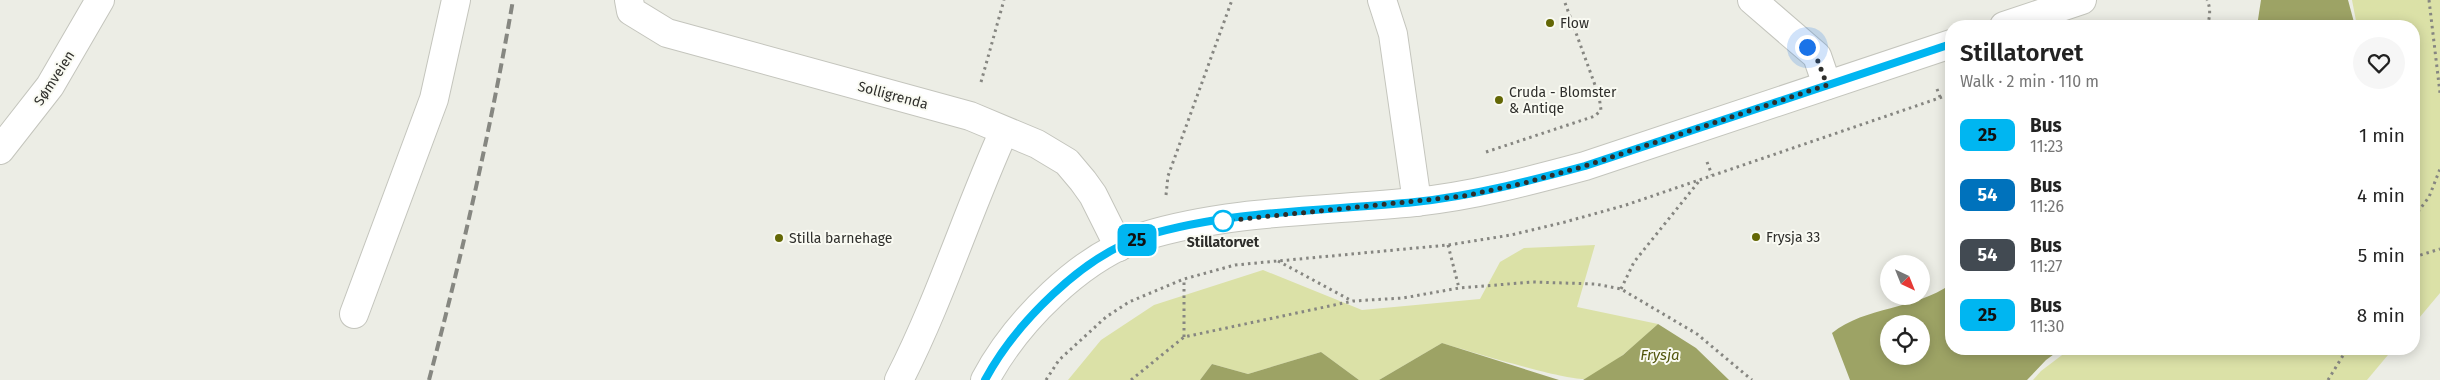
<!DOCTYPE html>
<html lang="en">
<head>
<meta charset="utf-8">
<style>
  :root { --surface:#fff; --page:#f6f6f6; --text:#222; --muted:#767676 }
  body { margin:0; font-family:"Fira Sans",sans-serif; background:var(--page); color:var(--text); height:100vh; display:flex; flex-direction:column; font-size:19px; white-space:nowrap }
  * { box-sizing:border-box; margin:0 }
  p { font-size:16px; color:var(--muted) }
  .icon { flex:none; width:28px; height:28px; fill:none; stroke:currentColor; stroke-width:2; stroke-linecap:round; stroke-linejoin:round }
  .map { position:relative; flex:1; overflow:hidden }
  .panel { position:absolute; left:1945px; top:20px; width:475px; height:335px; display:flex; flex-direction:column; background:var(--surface); border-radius:20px; box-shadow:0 2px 12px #0003 }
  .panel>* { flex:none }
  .badge { padding:0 10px; border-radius:8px; font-size:18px; line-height:32px }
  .needle { width:32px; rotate:137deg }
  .controls { position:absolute; left:1880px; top:255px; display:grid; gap:10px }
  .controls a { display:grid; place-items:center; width:50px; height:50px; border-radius:50%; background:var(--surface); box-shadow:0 2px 12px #0003; font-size:25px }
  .you { position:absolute; width:25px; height:25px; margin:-12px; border:4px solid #fff; border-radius:50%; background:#1a73e8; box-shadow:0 0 0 8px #1a73e833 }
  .map>.badge { position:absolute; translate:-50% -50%; box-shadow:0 0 0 2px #fff }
  .round { display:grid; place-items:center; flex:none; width:52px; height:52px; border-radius:26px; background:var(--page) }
  .head { display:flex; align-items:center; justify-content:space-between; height:85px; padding:0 15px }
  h1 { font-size:24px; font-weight:600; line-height:38px }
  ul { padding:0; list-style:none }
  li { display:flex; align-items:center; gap:15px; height:60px; padding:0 15px }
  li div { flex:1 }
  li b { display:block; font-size:19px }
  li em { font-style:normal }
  li .badge { min-width:55px; font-weight:700; text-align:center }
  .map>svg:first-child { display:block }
  .green { fill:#dbe1a7 }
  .water { fill:#9da365; fill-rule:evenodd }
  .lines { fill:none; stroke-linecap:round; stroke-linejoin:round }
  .minor-casing { stroke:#c4c5bd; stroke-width:30 }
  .major-casing { stroke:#c4c5bd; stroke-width:30 }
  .path { stroke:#868681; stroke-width:3; stroke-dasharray:2.5 4; stroke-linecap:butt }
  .minor { stroke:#fff; stroke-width:28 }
  .major { stroke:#fff; stroke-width:28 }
  .rail { stroke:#868781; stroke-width:4; stroke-dasharray:10 5; stroke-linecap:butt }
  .line-casing { stroke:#fff; stroke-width:11 }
  .line { stroke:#00b6f1; stroke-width:8 }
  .walk { stroke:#2e2e2b; stroke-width:5; stroke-dasharray:0 9 }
  .poi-dot { fill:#636705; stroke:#f9faf2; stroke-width:2 }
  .stop-dot { fill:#fff; stroke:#00b6f1; stroke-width:2.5 }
  .labels { text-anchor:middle; stroke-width:4; stroke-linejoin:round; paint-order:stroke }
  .poi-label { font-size:14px; fill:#2e2e2b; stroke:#f9faf2; text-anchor:start }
  .street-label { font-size:14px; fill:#2e2e2b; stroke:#f9faf2 }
  .stop-label { font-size:14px; font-weight:bold; fill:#2e2e2b; stroke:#f9faf2 }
  .water-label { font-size:15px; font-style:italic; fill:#53570e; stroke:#f9faf2 }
</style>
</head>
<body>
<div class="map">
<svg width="2440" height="380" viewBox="0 0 2440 380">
  <rect width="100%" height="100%" fill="#ecede5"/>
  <g class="green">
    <polygon points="2352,0 2440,0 2440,293 2414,324 2414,26 2357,26"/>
    <path d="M 1595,245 L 1577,307 L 1658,324 C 1636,344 1612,367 1585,379 C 1564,380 1468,351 1442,343 L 1379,380 L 1359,380 L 1321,352 L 1248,374 L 1212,364 L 1200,380 L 1068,380 L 1101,340 L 1154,305 L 1263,270 L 1362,310 L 1480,299 L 1500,262 L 1524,248 Z"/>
    <polygon points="2070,349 2393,349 2367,380 2033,380 2041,371"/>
  </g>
  <g class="water">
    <polygon points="2261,0 2348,0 2355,26 2257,26"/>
    <path d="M 1951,284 L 1951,349 L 2061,349 L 2046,360 L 2027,380 L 1850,380 L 1832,333 C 1866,306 1915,310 1951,284 ZM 1889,324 L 1921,324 L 1921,356 L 1889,356 Z"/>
    <polygon points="1658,324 1696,348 1729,380 1583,380 1623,355"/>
    <polygon points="1442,343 1559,380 1379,380"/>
    <polygon points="1321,352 1359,380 1200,380 1212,364 1248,374"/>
  </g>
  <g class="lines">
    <g class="minor-casing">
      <g id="minor">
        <polyline points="629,0 631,11 667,33 970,116 1037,144 1067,162 1083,181 1093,195 1119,247"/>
        <polyline points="1382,0 1393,34 1417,202"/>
        <polyline points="1752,0 1817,56 1827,85"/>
        <polyline points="0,150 50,86 100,0"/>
        <polyline points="354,314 434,99 456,0"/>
        <path d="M 899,380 C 940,300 967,213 1004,131"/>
      </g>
    </g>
    <g class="major-casing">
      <g id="major">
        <polyline points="2004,26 2082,0"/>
        <path d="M 985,380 C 1016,322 1081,256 1145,236 C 1230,210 1327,211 1415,202 C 1473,196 1529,181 1585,166 L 1951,44"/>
      </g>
    </g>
    <g class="path">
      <polyline points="2429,0 2440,93"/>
      <path d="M 2207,26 C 2210,18 2211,8 2207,0"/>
      <polyline points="981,82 1004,0"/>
      <polyline points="1937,89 1940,97"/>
      <polyline points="1486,152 1595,116 1601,110 1599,96 1564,0"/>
      <polyline points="1707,162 1712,175"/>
      <polyline points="1166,195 1168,176 1232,0"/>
      <polyline points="2414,217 2429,197 2440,169"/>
      <polyline points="1448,245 1459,288"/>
      <polyline points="2414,257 2440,249"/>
      <polyline points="1278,261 1352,301"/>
      <polyline points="1621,289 1634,262 1700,180"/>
      <polyline points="1184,337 1184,279"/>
      <polyline points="1046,380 1059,360 1106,317 1129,302 1184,279 1235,265 1448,245 1511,235 1565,222 1626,205 1951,94"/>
      <polyline points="1131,380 1184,337 1353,301 1403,298 1459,288 1533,282 1595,284 1621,289 1697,334 1752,380"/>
      <polyline points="2328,380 2347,349"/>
    </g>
    <use href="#minor" class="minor"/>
    <use href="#major" class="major"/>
    <path class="rail" d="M 429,380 C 462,255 491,128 513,0"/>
  </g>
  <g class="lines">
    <g class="line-casing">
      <path id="line" d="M 985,380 C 1015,324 1083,255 1145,236 C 1231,210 1326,211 1415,202 C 1473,196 1529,181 1585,166 L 1951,44"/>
    </g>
    <use href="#line" class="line"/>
    <polyline class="walk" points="1223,221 1464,196 1524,183 1585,166 1827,85 1816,56 1807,47"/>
  </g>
  <g class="poi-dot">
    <circle cx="1550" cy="23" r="5"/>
    <circle cx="1499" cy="100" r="5"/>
    <circle cx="1756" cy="237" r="5"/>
    <circle cx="779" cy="238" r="5"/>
  </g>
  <circle class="stop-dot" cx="1223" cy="221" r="10"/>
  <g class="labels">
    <g class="poi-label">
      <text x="1560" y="28">Flow</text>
      <text x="1509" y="97">Cruda - Blomster<tspan x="1509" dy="16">&amp; Antiqe</tspan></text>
      <text x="1766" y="242">Frysja 33</text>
      <text x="789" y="243">Stilla barnehage</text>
    </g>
    <g class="street-label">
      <text transform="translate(54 78) rotate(-57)" y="5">Sømveien</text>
      <text transform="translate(893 95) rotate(15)" y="5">Solligrenda</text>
    </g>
    <g class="stop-label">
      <text x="1223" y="247">Stillatorvet</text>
    </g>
    <g class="water-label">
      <text x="1660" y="360">Frysja</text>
    </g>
  </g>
</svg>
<div class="controls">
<a><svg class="needle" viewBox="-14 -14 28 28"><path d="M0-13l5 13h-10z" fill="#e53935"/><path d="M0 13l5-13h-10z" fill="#767676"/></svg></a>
<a><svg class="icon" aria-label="locate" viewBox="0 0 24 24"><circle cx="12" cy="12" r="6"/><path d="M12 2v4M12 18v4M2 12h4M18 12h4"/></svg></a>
</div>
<div class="you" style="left:1807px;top:47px"></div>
<b class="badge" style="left:1137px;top:240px;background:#00b6f1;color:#111">25</b>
<section class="panel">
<div class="head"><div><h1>Stillatorvet</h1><p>Walk · 2 min · 110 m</p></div><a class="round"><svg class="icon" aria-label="heart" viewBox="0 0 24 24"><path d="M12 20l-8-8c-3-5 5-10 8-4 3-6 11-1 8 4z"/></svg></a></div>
<ul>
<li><span class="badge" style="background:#00b6f1;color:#111">25</span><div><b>Bus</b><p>11:23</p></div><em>1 min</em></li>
<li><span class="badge" style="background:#0072bc;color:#fff">54</span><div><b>Bus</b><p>11:26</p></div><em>4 min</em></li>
<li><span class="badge" style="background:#424a52;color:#fff">54</span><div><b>Bus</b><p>11:27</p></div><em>5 min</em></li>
<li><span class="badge" style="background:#00b6f1;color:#111">25</span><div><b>Bus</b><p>11:30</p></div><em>8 min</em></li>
</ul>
</section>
</div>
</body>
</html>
